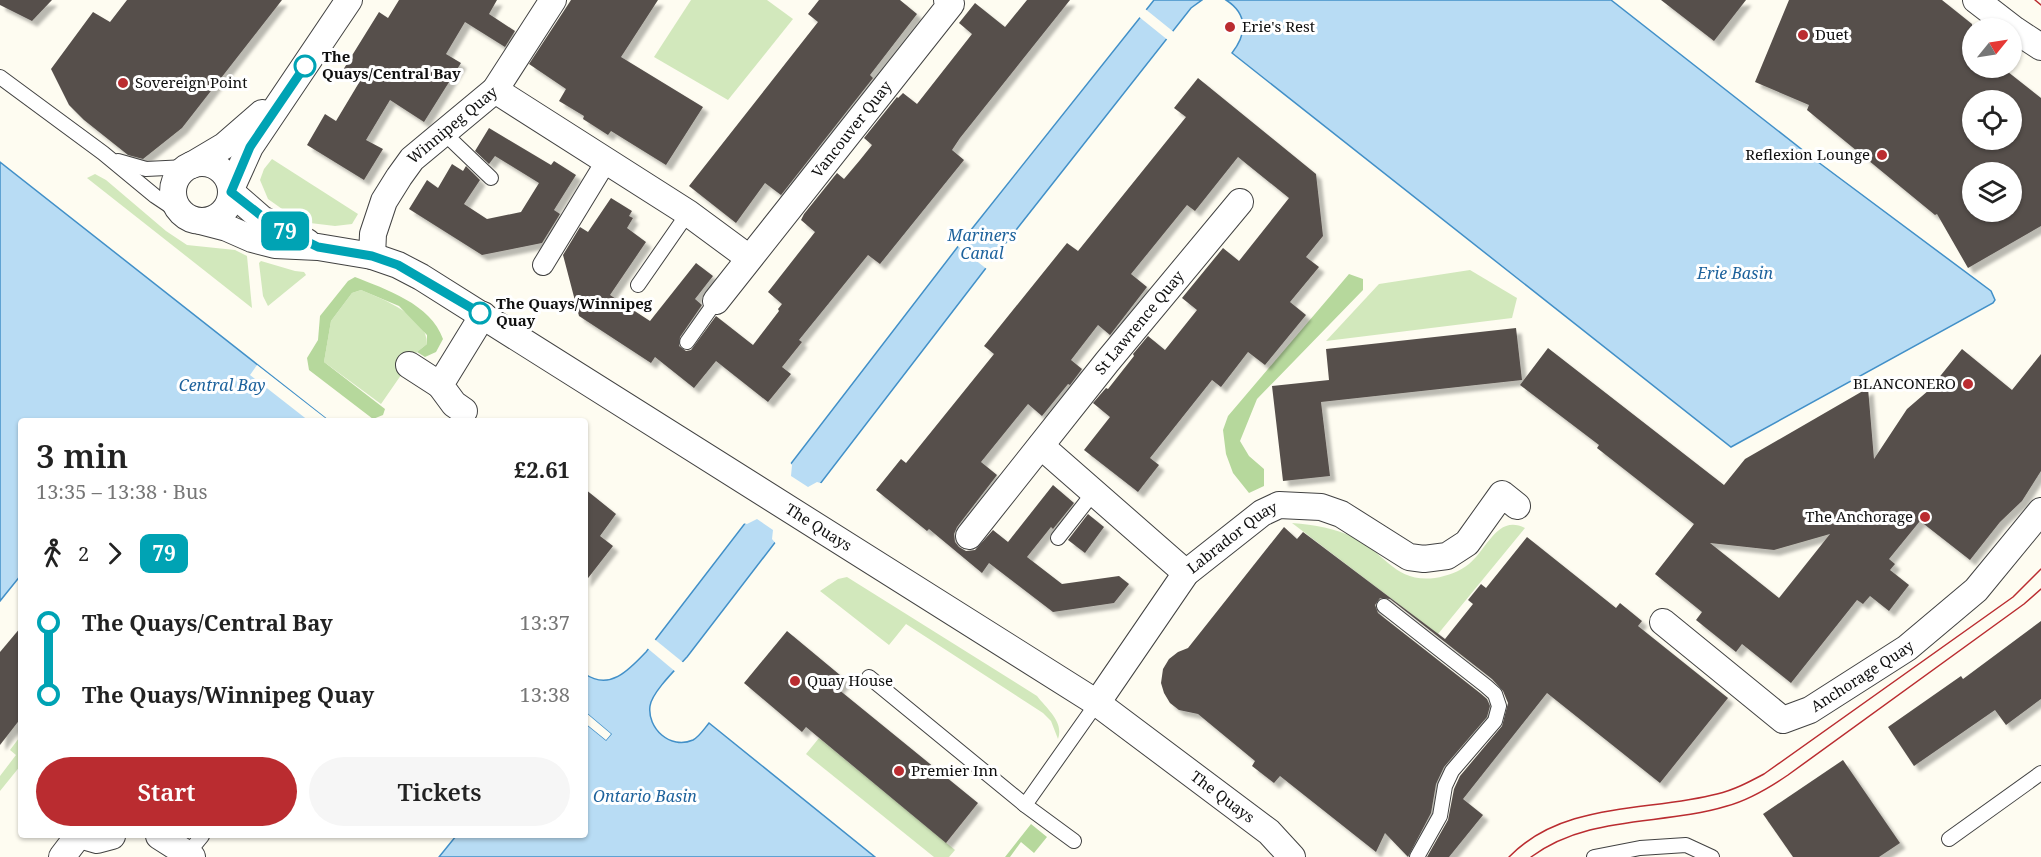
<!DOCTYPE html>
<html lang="en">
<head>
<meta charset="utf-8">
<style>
  :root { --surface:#fff; --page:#f6f6f6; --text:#222; --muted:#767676; --accent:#ba2c30 }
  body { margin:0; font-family:"Noto Serif",serif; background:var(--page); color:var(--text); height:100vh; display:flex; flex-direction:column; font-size:22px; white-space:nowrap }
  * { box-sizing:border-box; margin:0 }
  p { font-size:20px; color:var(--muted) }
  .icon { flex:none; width:33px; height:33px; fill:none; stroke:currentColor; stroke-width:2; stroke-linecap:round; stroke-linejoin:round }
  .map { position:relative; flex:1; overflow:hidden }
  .details { position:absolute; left:18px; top:418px; width:570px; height:420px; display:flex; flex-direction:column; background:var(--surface); border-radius:6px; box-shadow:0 2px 4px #0004 }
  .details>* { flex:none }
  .badge { padding:0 12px; border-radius:9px; font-size:21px; line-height:39px }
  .needle { width:39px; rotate:60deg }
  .buttons { position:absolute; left:1962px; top:18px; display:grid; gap:12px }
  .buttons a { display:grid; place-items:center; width:60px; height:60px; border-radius:50%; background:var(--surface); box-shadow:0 2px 4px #0004; font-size:30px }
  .map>.badge { position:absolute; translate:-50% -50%; box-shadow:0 0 0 3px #fff }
  .legs { display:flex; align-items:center; gap:9px; height:66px; padding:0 18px; font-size:20px }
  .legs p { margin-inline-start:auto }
  .summary { display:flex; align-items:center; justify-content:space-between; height:102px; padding:0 18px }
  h1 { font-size:33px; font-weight:600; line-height:45px }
  .primary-button { display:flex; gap:12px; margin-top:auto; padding:12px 18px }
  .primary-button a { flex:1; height:69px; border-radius:36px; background:var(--accent); color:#fff; font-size:24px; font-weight:600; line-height:69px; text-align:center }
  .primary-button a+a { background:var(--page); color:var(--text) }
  ul { padding:0 18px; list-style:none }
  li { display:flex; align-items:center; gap:21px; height:72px; font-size:22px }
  li i { display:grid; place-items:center; width:9px; height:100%; margin:0 8px; background:currentColor }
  li i::after { content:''; width:15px; height:15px; margin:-8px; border:4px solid; border-radius:50%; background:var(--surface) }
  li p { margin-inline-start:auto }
  li:first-child i { background:linear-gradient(#0000 50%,currentColor 0) }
  li:last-child i { background:linear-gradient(currentColor 50%,#0000 0) }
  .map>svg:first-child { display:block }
  .green { fill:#d2e8bc }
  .forest { fill:#b6d89c }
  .water { fill:#b8dcf4; stroke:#4290c8; stroke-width:1.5 }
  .pier { fill:#fefcf1 }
  .building { fill:#57504c; fill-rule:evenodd; filter:url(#shadow) }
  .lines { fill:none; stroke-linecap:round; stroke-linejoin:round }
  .service-casing { stroke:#424242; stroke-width:16 }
  .pedestrian-casing { stroke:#424242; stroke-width:22 }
  .minor-casing { stroke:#424242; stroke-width:28 }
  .service { stroke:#fff; stroke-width:14 }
  .pedestrian { stroke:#fff; stroke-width:20 }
  .minor { stroke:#fff; stroke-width:26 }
  .tram { stroke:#ba2c30; stroke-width:1.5 }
  .line-1-casing { stroke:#fff; stroke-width:14 }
  .line-1 { stroke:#00a3b4; stroke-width:9 }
  .poi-dot { fill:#ba2c30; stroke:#fff; stroke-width:2 }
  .stop-1-dot { fill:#fff; stroke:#00a3b4; stroke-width:3 }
  .labels { text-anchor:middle; stroke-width:6; stroke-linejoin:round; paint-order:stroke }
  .poi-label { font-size:15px; fill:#0f0f0f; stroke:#fff; text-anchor:start }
  .stop-label { font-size:15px; font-weight:bold; fill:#0f0f0f; stroke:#fff; text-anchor:start }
  .street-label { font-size:15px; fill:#0f0f0f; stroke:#fff }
  .water-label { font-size:16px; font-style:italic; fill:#1d629c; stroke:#fff }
</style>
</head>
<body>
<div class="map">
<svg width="2041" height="857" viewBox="0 0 2041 857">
  <defs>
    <filter id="shadow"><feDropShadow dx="5.5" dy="5.5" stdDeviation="1.5" flood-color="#0004"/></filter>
  </defs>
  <rect width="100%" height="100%" fill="#fefcf1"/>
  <g class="green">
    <polygon points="691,0 767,0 793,19 728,100 654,57"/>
    <polygon points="272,159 358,214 352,224 335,226 310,223 292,216 268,199 260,180 264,169"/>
    <polygon points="95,174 106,180 166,231 187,245 235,250 247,256 252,308 87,178"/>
    <polygon points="261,261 295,271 304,272 306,275 268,306 263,296 259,263"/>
    <polygon points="1470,270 1517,298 1512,318 1326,341 1379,284"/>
    <path d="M 361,290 C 382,299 428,316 427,344 L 417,352 L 381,404 L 324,362 L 331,321 L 352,293 Z"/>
    <path d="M 1292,523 C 1315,525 1335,528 1355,538 C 1385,553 1395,583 1435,578 C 1447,576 1459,572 1469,564 C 1487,550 1497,514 1525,528 L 1438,634 Z"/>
    <path d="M 847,577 L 1037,696 C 1048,710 1064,722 1058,739 L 1051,721 L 1043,713 L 906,624 L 889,645 L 820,591 L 838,579 Z"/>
    <polygon points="19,738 21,740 21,765 0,791 0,776 16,755 10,750"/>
    <polygon points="819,738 955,850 949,857 934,857 806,754"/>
  </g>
  <g class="forest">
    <polygon points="1349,274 1363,279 1363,290 1257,399 1240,441 1249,456 1264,469 1264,486 1249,493 1233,473 1226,454 1223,430 1228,416"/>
    <path d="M 355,277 C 385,289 431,304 443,339 L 436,352 L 425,357 L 417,352 L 427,344 L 427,335 L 399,306 L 361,290 L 352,293 L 331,321 L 324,362 L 385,409 L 383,415 L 373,419 L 309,370 L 307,358 L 318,340 L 320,316 L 348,281 Z"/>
    <polygon points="1031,824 1047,837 1034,853 1021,842 1010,857 1005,857"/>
  </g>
  <g class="water">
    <path d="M 1154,0 L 1202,0 L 1191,8 L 986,268 L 687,657 C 677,668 652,692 650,706 C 647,728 670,750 693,740 C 700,736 704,729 709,723 L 875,857 L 439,857 L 456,836 L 585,836 L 585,723 L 606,740 L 611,734 L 585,712 L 585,674 C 610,691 629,670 646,652 L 963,240 Z"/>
    <path d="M 1226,0 L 1611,0 L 1814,159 L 1991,291 L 1995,300 L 1993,303 L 1731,447 L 1232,53 C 1247,34 1248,14 1226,0 Z"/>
    <polygon points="0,162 329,421 21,422 21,575 0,601"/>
  </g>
  <g class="pier">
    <polygon points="1144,8 1175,33 1169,41 1138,16"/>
    <polygon points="961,238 993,263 988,270 955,244"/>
    <polygon points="257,365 316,411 329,421 309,421 250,375"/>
    <polygon points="789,461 792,465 791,476 808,487 817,482 824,484 777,545 772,539 773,530 757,519 747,524 742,523"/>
    <polygon points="653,638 685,664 677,673 646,647"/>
    <polygon points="585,712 611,734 606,740 585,723 585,720 605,736 607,734 585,715"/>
  </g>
  <g class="building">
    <polygon points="0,0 52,0 32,21 0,5"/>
    <polygon points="127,0 282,0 182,128 143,159 128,155 84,120 69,105 51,69 93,12 110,22"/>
    <polygon points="399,0 497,0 489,14 515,31 505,47 465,22 446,54 461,63 424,122 390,100 366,140 383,149 364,180 307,145 325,114 336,121 360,81 343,70 379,12 388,18"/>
    <polygon points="571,0 658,0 621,57 703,107 666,165 611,131 608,135 583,119 584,116 559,101 566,89 529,64"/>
    <polygon points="819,0 900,0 917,14 870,75 873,78 781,195 765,183 736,223 689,186 818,22 808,14"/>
    <polygon points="1027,0 1070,0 960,138 952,150 964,160 880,264 868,255 799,340 802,342 782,367 791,374 768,402 716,361 694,388 655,357 651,363 579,316 563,255 580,227 588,232 611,198 632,211 629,216 633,218 627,228 646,242 610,295 650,321 696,263 713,276 695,299 702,305 680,337 679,346 686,351 691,350 716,316 753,345 779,311 778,309 782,304 768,292 815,232 801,220 804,214 837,173 844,179 860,160 872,145 864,138 897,97 898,98 903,93 917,104 972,34 959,23 975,3 1005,27"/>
    <polygon points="1661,0 1746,0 1714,41"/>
    <path d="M 1789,0 L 1942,0 L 1972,24 L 1972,68 L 2003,68 L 2041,98 L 2041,226 L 1968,268 L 1937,214 L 1935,215 L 1807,110 L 1809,105 L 1755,82 ZM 1972,100 L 2012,100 L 2012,140 L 1972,140 ZM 1972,172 L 2012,172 L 2012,212 L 1972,212 Z"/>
    <polygon points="1198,78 1316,174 1323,236 1306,257 1319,267 1290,302 1306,315 1265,365 1248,352 1221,387 1212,380 1150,458 1159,465 1138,492 1084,450 1110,417 1093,403 1106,388 1108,389 1134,356 1133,354 1148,336 1165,350 1197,310 1182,298 1223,248 1239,261 1289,198 1238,157 1195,211 1187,205 1131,274 1147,287 1110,335 1098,325 1071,360 1082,369 1070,385 1068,384 1042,416 1028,404 981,462 997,475 957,527 954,534 955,542 959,547 966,551 975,550 993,530 1008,542 1053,485 1074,503 1053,529 1051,527 1027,557 1062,584 1119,576 1129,584 1114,603 1053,612 989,563 982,573 929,529 927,531 876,490 901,459 906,463 994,354 984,346 1067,243 1078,251 1186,117 1174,108"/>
    <polygon points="489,128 551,165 554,161 576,175 554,210 560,214 542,243 482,255 409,209 427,180 438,188 452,164 463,171 466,166 480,180 464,204 487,219 521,212 539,183 495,156 489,164 475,151"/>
    <polygon points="1516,328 1522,380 1321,402 1330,476 1283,481 1272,386 1329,380 1326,349"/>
    <path d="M 1548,348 L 1724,485 L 1745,459 L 1868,388 L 1874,459 L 1907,409 L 1929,390 L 1962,349 L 2012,390 L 2041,354 L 2041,471 L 2022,501 L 2000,522 L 1970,560 L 1920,521 L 1889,559 L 1895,564 L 1890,570 L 1909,585 L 1889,611 L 1870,596 L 1863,604 L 1857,600 L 1791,683 L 1742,644 L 1736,652 L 1696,620 L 1702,612 L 1655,574 L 1694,524 L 1597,448 L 1599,445 L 1520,385 ZM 1830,534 L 1779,598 L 1710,543 L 1774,550 Z"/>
    <polygon points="585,489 616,514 600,536 613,546 585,582"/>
    <polygon points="1088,514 1104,527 1085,553 1068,540"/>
    <polygon points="1284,527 1297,539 1303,532 1445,639 1473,604 1468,600 1481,584 1486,588 1527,537 1616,608 1620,603 1642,621 1638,626 1728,698 1660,783 1547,693 1463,799 1483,815 1449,857 1427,857 1448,820 1454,789 1460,776 1502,726 1508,703 1503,691 1492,679 1390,599 1380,598 1375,605 1378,613 1480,693 1487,699 1490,706 1487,717 1444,767 1436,784 1431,813 1408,857 1385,833 1376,852 1280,776 1274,783 1252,766 1255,761 1198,714 1179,710 1170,703 1164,693 1161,683 1163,669 1169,659 1178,652 1188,648"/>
    <polygon points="2041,621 2041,699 2006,725 1995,710 1914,766 1888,727 1961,676 1963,679"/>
    <polygon points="21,627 21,718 0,745 0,652"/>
    <polygon points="787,631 846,680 838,689 978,803 946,843 806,727 802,732 744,683"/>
    <polygon points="1843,760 1900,843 1879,857 1793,857 1763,814"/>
  </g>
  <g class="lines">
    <g class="service-casing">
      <g id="service">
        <polyline points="0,77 103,153 155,196 185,216"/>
        <polyline points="444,133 491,178"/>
        <polyline points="118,161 146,169 186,167"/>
        <polyline points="638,285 688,213"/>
        <polyline points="687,342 716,301"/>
        <polyline points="1058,538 1094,492"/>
        <polyline points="1384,606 1486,686 1495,694 1499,706 1495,721 1452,771 1445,786 1440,816 1417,857"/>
        <polyline points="869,677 1025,805 1074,841"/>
        <polyline points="1025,805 1097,703"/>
        <polyline points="1949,839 2041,773"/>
        <polyline points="188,853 202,836"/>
        <polyline points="1594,857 1640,848 1686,845 1712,857"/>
      </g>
    </g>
    <g class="pedestrian-casing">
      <polyline id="pedestrian" points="543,265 607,160"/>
    </g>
    <g class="minor-casing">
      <g id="minor">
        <polyline points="1976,0 2015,30 2041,47"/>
        <polyline points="495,90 688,213 749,258"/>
        <circle cx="202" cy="192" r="29"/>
        <polyline points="192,165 224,146 262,113"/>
        <polyline points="231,189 250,147 349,0"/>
        <polyline points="231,192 262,219 307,242"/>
        <path id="s1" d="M 200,221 L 227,228 L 252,239 L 275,245 L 318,247 L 372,256 L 398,265 L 421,277 L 1097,703 L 1269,832 L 1292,857"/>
        <path id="s2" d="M 372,256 L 373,234 L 384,201 L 399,177 L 412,159 L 495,90 L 553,0"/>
        <path id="s3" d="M 716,301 L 951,4 L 947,0"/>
        <polyline points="409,365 440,385"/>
        <polyline points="464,411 454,404 440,385 483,315"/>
        <polyline points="1041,446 1186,573"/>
        <path id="s4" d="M 969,536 L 1107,362 L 1240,202"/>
        <path id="s5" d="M 1663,622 L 1783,720 L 1810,710 L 1907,648 L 1976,590 L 2041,511"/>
        <path id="s6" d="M 1097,703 L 1186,573 L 1262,513 L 1279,505 L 1321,507 L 1341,514 L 1409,557 L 1424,559 L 1447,556 L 1467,543 L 1502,494 L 1517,506"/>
        <polyline points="83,836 97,840 112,836"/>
        <polyline points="159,836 192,857"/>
        <polyline points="62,857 78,836"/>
      </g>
    </g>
    <use href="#service" class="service"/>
    <use href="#pedestrian" class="pedestrian"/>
    <use href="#minor" class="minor"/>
    <g class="tram">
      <polyline points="2035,0 2041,5"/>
      <path d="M 1509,857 C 1563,801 1648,812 1717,794 C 1734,790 1749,782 1764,774 L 2013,597 L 2041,569"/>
      <path d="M 1531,857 C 1589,814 1662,826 1727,806 C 1749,800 1769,788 1788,775 L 2024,604 L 2041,589"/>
    </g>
  </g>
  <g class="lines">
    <g class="line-1-casing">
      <polyline id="line-1" points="305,66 250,147 231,192 273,225 318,247 372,256 398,265 480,313"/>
    </g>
    <use href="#line-1" class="line-1"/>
  </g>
  <g class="poi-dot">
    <circle cx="1230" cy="27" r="6"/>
    <circle cx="1803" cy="35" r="6"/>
    <circle cx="123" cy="83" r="6"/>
    <circle cx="1882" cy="155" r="6"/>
    <circle cx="1968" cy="384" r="6"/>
    <circle cx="1925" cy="517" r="6"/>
    <circle cx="795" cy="681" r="6"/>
    <circle cx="899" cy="771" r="6"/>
  </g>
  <g class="stop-1-dot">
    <circle cx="305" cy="66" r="10"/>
    <circle cx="480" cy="313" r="10"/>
  </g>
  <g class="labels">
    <g class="poi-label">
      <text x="1242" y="32">Erie's Rest</text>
      <text x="1815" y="40">Duet</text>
      <text x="135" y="88">Sovereign Point</text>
      <text x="1870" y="160" text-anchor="end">Reflexion Lounge</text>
      <text x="1956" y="389" text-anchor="end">BLANCONERO</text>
      <text x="1913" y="522" text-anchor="end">The Anchorage</text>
      <text x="807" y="686">Quay House</text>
      <text x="911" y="776">Premier Inn</text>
    </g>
    <g class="stop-label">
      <text x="322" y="62">The<tspan x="322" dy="17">Quays/Central Bay</tspan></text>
      <text x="496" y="309">The Quays/Winnipeg<tspan x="496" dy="17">Quay</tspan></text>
    </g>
    <g class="street-label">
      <text dy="5" stroke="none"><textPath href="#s2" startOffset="160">Winnipeg Quay</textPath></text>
      <text dy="5" stroke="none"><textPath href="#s3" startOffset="219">Vancouver Quay</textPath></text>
      <text dy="5" stroke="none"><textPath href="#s4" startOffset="273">St Lawrence Quay</textPath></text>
      <text dy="5" stroke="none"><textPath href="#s1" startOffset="700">The Quays</textPath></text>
      <text dy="5" stroke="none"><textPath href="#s6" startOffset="216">Labrador Quay</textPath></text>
      <text dy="5" stroke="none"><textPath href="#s5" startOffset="246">Anchorage Quay</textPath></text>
      <text dy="5" stroke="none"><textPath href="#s1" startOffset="1186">The Quays</textPath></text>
    </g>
    <g class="water-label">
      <text x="982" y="241">Mariners<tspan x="982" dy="18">Canal</tspan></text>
      <text x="1735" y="279">Erie Basin</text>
      <text x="222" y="391">Central Bay</text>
      <text x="645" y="802">Ontario Basin</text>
    </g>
  </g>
</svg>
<div class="buttons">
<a><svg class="needle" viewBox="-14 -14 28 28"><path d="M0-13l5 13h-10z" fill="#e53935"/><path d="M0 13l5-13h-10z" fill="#767676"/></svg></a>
<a><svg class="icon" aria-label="locate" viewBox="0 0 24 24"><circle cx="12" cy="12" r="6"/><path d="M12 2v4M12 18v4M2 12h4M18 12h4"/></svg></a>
<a><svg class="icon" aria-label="layers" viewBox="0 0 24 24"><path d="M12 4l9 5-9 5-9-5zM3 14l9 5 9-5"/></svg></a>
</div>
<b class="badge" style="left:285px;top:231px;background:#00a3b4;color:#fff">79</b>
<section class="details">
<div class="summary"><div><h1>3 min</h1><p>13:35 – 13:38 · Bus</p></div><b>£2.61</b></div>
<div class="legs"><svg class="icon" aria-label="walk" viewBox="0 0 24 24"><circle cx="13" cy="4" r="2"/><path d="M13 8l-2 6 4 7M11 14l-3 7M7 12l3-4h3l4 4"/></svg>2<svg class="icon" aria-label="forward" viewBox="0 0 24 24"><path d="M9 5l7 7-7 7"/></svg><b class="badge" style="background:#00a3b4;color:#fff">79</b></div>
<ul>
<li><i style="color:#00a3b4"></i><b>The Quays/Central Bay</b><p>13:37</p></li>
<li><i style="color:#00a3b4"></i><b>The Quays/Winnipeg Quay</b><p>13:38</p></li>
</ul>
<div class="primary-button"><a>Start</a><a>Tickets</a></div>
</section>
</div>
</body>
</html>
